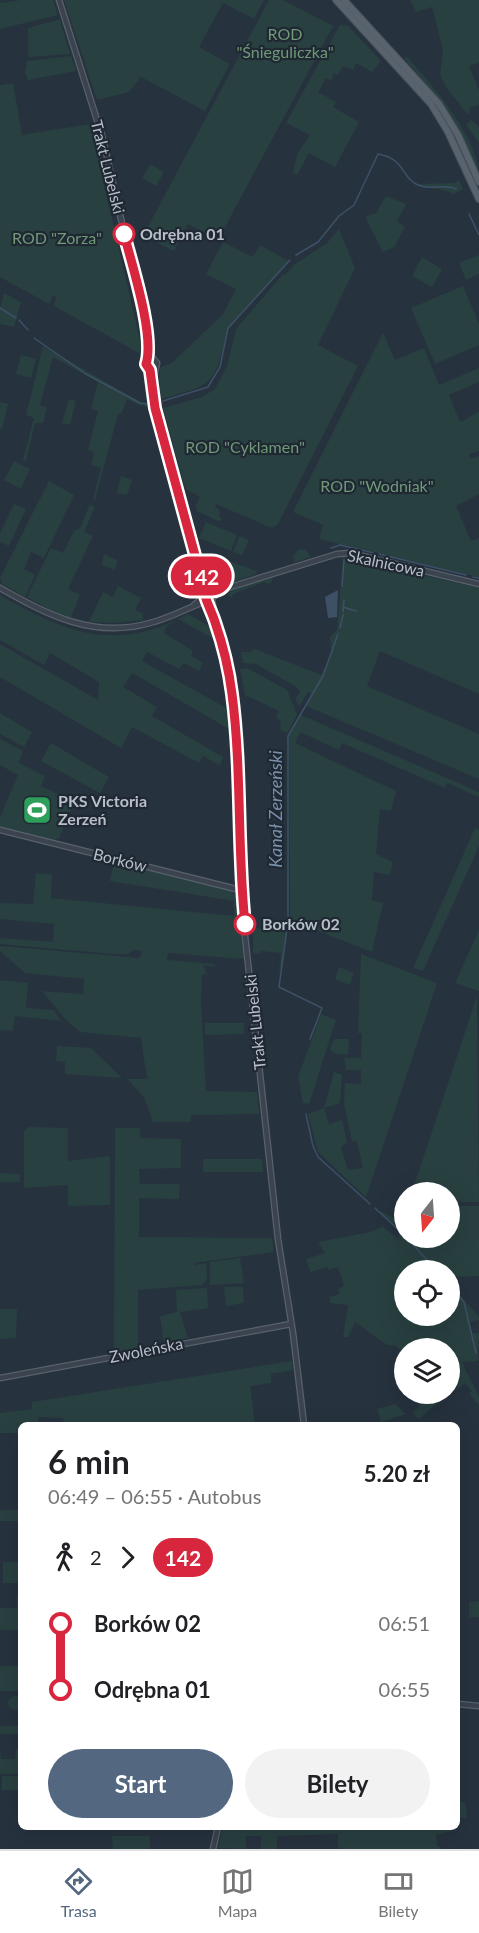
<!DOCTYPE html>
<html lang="pl">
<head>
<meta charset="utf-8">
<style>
  :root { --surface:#fff; --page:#f2f2f2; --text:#202124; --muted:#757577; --line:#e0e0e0; --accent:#536781 }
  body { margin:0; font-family:Lato,sans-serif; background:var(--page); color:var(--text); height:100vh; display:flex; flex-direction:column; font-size:22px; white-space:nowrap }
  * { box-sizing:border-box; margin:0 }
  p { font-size:20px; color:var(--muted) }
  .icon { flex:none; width:33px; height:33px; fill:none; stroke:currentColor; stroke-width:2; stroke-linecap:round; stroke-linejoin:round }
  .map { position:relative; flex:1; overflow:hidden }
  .panel { position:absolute; left:18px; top:1422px; width:442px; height:408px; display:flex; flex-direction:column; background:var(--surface); border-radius:9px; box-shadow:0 6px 24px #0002 }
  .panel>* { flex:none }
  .badge { padding:0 12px; border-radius:20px; font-size:21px; line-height:39px }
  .needle { width:39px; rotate:197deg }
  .fabs { position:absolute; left:394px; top:1182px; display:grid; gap:12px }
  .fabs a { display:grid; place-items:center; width:66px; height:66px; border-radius:50%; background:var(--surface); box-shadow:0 6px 24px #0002; font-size:30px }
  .map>.badge { position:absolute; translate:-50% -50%; box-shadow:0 0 0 3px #fff }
  .legs { display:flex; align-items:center; gap:9px; height:66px; padding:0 30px; font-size:20px }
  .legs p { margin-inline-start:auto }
  .head { display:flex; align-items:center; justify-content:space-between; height:102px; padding:0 30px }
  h1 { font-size:33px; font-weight:700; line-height:45px }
  .primary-button { display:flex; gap:12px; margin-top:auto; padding:12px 30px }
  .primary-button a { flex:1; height:69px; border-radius:36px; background:var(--accent); color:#fff; font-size:24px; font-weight:700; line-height:69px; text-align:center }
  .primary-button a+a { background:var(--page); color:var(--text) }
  ul { padding:0 30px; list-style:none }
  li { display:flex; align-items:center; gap:21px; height:66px; font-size:22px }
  li i { display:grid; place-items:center; width:9px; height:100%; margin:0 8px; background:currentColor }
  li i::after { content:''; width:15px; height:15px; margin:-8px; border:4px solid; border-radius:50%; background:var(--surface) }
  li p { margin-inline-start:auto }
  li:first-child i { background:linear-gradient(#0000 50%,currentColor 0) }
  li:last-child i { background:linear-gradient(currentColor 50%,#0000 0) }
  .menu { display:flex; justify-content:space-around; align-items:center; height:84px; border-top:2px solid var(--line); background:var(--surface); font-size:16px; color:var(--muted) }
  .menu a { display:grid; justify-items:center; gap:3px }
  .menu .active { color:var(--accent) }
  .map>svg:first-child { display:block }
  .green { fill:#294040; fill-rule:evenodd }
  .water { fill:#3d5066 }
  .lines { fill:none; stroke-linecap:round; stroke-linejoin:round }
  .stream { stroke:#3d5066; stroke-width:1.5 }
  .minor-casing { stroke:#58616c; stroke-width:7 }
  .major-casing { stroke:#474f5a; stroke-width:8 }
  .minor { stroke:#3a434e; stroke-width:4.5 }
  .major { stroke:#58636e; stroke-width:6 }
  .line-1-casing { stroke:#fff; stroke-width:14 }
  .line-1 { stroke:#d7263d; stroke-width:9 }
  .stop-1-dot { fill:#fff; stroke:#d7263d; stroke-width:3 }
  .labels { text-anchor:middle; stroke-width:4.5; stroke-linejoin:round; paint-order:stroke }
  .park-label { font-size:16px; fill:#6f9977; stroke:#1f2833 }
  .street-label { font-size:16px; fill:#b7bfc9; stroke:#1f2833 }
  .stop-label { font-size:16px; font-weight:bold; fill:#b7bfc9; stroke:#1f2833; text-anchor:start }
  .poi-label { font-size:16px; font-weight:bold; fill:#b7bfc9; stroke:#1f2833; text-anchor:start }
  .water-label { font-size:18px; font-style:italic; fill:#7990aa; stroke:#1f2833 }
</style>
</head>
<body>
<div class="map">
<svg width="479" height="1849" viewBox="0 0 479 1849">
  <rect width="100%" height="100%" fill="#26323e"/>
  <g class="green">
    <polygon points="21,0 53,0 58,15 0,29 0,3"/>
    <polygon points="64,0 264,0 254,19 223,3 199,47 230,64 205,111 141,77 129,92 97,100"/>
    <polygon points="269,0 283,0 333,26 218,240 188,224 174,251 143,236"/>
    <polygon points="410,0 479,0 479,63 469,66 479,90 479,105 471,107 468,115 446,87 440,75 443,50 432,7 416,12"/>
    <polygon points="57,20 60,20 70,54 28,57 28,28"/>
    <polygon points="340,25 348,26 381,61 372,72 356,63 353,70 343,66 338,75 334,73 331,81 326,78 318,92 336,102 333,107 359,122 335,167 309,153 297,175 293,173 297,154 310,135 286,123"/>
    <polygon points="71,56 76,71 28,80 25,73 27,61"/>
    <path d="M 406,56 C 431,83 479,138 479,176 L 447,109 L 405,59 Z"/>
    <polygon points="13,83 22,135 90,124 142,349 139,353 54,306 56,297 53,296 49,304 0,277 0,85"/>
    <polygon points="471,120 479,127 479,143 466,125"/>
    <polygon points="150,164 164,172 156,186 142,178"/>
    <path d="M 459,180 L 463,189 L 453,194 C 441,187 427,189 413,184 L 454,183 Z"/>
    <polygon points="386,196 406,204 397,221 405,227 394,247 383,252 365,217 376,213"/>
    <polygon points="339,229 355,268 318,345 358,366 278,524 272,528 216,504 215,507 220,510 219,516 222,518 220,522 197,511 196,505 200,497 187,490 184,484 163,408 202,397 215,389 227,366 236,329 283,274 285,275 295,264 327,243"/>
    <path d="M 223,242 L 253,257 L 260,245 L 289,261 L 242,312 L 230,329 L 227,329 C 215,385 215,384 161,399 L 159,375 L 161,367 L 172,363 L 223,314 L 236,289 L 206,274 Z"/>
    <polygon points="479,255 479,274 466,280 459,263"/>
    <polygon points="422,257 442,269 432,287 412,276"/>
    <polygon points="463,286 479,324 479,345 435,364 411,308"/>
    <polygon points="4,293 21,302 14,327 0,324 0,308"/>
    <polygon points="383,333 395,360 424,348 439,385 479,368 479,382 449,395 460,422 479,412 479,451 469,454 471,459 479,456 479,494 456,506 471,541 479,538 479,577 319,539 323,525 293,512"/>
    <polygon points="43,346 142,403 150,402 152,408 139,405 127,399 121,414 118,414 95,500 93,499 101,468 91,465 94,452 88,450 98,411 91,409 98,382 53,357 40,405 47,407 43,423 35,423 26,461 23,460 34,418 26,415"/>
    <polygon points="21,355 36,359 31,378 16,374"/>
    <polygon points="69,399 76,401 70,425 62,423"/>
    <polygon points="0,402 8,404 2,429 0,429"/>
    <polygon points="14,461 30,469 21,489 4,480"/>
    <polygon points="121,476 132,480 127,495 117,493"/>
    <polygon points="49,481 74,495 44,558 31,552 24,569 35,575 25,597 2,584 0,578"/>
    <polygon points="14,504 26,509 9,546 0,542 0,533"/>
    <polygon points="90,504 95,507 84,532 93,536 68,589 80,595 71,618 56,613 27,597 51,548 63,553 74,531 80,528"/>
    <polygon points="206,522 237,535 231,551 199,538"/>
    <polygon points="239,536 249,540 242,555 233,552"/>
    <polygon points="305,549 311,557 294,562 293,556 298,550"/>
    <polygon points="104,554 118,561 114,570 102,565"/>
    <polygon points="343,557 479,588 479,694 380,651 367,686 479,734 479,779 306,706 313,695 308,692 299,707 295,698 300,692 298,688 256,664 243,663 241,652 250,652 255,649 321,675 331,654 330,637 337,630"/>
    <polygon points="223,559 257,571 256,574 224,585 212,585 204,568 211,567 212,576 208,577 212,578 213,581 223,580"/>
    <polygon points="275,575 270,584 264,582 233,594 232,598 228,595 231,590"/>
    <polygon points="118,586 141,598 135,610 143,614 143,620 112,623 89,622 103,592 113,597"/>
    <path d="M 0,595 C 59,629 109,652 176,620 L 166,627 L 164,633 L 193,651 L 191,656 L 203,663 L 199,671 L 184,663 L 179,669 L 147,652 L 142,661 L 230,710 L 231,730 L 132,673 L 123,687 L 157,707 L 152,716 L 223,757 L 220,766 L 203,756 L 199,763 L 132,727 L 121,748 L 0,677 L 0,644 L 98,700 L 99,682 L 50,653 L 44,665 L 0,640 Z"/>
    <polygon points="188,614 212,628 214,639 178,619"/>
    <polygon points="247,668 287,690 297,715 287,733 280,729 281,721 276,718 279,711 245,695 240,669"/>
    <polygon points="0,713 32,732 24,747 0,734"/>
    <polygon points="301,715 479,792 479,797 447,783 445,788 342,743 339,750 300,732 295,743 396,791 391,811 380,809 376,854 393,862 390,875 374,872 372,900 383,903 372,952 316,930 290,924 289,736"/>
    <polygon points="0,739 23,751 19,763 45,776 41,786 74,802 59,838 52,841 0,827 0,817 18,775 0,765"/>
    <polygon points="51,743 109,777 100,793 41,761"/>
    <polygon points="475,828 479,830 479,846 423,971 413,968"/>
    <polygon points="114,862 228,889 236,895 238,906 233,907 234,901 110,881"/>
    <polygon points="36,873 52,875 51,898 234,916 234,910 238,909 244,959 168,953 167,960 215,964 215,967 203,965 207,974 202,975 201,1002 206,1091 257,1092 259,1114 191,1115 191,1122 153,1122 144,1097 127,1079 147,1079 141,1038 80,1032 66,1020 42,991 83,994 84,979 25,973 0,951 0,946 139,958 143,951 133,950 128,954 114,954 0,944 0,938 53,942 54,924 0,919 0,903 33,904"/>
    <polygon points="253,928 287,930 282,970 279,970 281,953 261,951 260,954 253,953"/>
    <polygon points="479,930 479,991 455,983"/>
    <polygon points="361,954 437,983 366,1197 318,1152 308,1114 324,1108 334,1072 342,1075 340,1103 324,1108 329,1124 342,1120 347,1142 341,1147 348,1170 363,1168 357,1142 352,1141 344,1103 345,1083 361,1084 361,1070 346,1070 344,1058 361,1058 362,1033 358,1033"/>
    <polygon points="339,967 354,973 350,985 335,979"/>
    <polygon points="0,980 28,983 26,1008 54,1010 61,1021 15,1016 13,1031 0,1030"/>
    <path d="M 477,996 L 479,1202 L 462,1202 L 460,1200 L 457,1206 L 479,1206 L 479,1276 L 450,1277 L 453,1287 L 479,1317 L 479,1320 L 470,1322 L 472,1333 L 479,1333 L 478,1361 L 462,1362 L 479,1397 L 479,1405 L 469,1394 L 472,1391 L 465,1383 L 459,1388 L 455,1385 L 450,1390 L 450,1377 L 455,1371 L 450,1370 L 450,1348 L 405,1348 L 405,1355 L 395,1345 L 387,1345 L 355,1322 L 348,1337 L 343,1337 L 348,1305 L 330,1303 L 330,1297 L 339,1294 L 338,1289 L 344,1286 L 338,1267 L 328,1270 L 327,1267 L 310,1272 L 306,1259 L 325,1253 L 318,1242 L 371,1232 L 383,1226 L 399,1240 L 399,1230 L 379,1212 L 381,1211 L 401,1223 L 405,1214 L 405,1238 L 450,1238 L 450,1192 L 412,1192 ZM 405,1270 L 450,1270 L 450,1316 L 405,1316 Z"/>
    <polygon points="321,1014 336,1020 309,1104 303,1103 298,1077"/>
    <polygon points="205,1023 244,1023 244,1034 205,1035"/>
    <polygon points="334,1039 349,1039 348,1055 333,1053 330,1049"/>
    <polygon points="57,1046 91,1048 122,1078 65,1074 65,1062 56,1061"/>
    <polygon points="29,1127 68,1128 68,1161 110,1156 110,1205 68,1206 68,1185 24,1188 24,1131"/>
    <polygon points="115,1128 140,1128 140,1138 181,1139 181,1168 139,1169 140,1184 180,1184 179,1199 139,1198 139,1237 272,1238 274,1252 194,1263 195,1265 206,1263 207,1279 202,1285 138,1290 138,1348 114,1353"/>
    <polygon points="203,1159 262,1159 263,1172 203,1172"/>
    <polygon points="0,1173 20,1174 20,1182 0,1182"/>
    <polygon points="240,1258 244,1283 210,1285 210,1262"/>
    <polygon points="224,1287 243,1287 244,1303 226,1306"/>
    <polygon points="207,1288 208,1308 180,1312 188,1338 164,1343 160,1316 177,1312 176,1290"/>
    <polygon points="0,1309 17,1309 16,1338 0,1339"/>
    <polygon points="292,1361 293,1370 271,1374 271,1383 250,1386 255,1425 64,1425 63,1418 38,1417 38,1425 21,1425 21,1433 0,1433 0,1413 32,1409 32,1402"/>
    <polygon points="433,1394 447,1394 419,1419 412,1413"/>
    <polygon points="395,1404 406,1414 381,1422 377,1409"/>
    <rect x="0" y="1510" width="21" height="11"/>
    <rect x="3" y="1562" width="18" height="21"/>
    <polygon points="17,1596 21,1596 21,1630 0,1630 0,1608 17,1608"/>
    <polygon points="479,1601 479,1617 469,1618 469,1602"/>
    <rect x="0" y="1666" width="21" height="25"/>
    <circle cx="15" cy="1703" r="7"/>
    <rect x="0" y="1726" width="21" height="8"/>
    <polygon points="0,1749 1,1759 15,1759 16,1749 21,1749 21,1774 0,1774"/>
    <rect x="2" y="1776" width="19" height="14"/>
    <polygon points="458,1802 465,1802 467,1818 458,1818"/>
    <polygon points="223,1827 450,1827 451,1831 436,1835 437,1846 442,1849 343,1849 338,1847 338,1834 277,1836 277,1849 261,1849 261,1836 246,1836 246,1849 218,1848"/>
    <polygon points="112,1836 150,1836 150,1849 113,1849"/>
  </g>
  <g class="water">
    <polygon points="338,590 337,617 328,618 325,597"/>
    <polygon points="279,765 283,769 278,792 275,794 272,788 275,767"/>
  </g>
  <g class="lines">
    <g class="stream">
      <polyline points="469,214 479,235"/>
      <path d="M 296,255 L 318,242 L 339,216 L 354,205 L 378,154 C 406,159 401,178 418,185 C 431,191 443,183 456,189"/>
      <polyline points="0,308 16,318"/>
      <polyline points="19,320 28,330"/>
      <polyline points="34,338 86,374 140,403 147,404"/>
      <polyline points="163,401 208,387 220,367 228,328 290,260"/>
      <polyline points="331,548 340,545 374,553"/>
      <polyline points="379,554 466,575"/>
      <polyline points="473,577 479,578"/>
      <polyline points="342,586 344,560"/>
      <polyline points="343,607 356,611"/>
      <polyline points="343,612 344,600"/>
      <polyline points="340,628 343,615"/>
      <polyline points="288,924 288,736 323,676 338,634"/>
      <polyline points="287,929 279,987 322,1008 310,1039"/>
      <polyline points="306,1114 313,1146 318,1157 370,1204"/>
      <polyline points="375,1208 405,1236"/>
      <polyline points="407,1238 436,1270"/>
      <polyline points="450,1286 464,1302 476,1353"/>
    </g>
    <g class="minor-casing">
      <g id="minor">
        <polyline points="59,0 103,139 152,357 157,363 152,385"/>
        <polyline points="147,343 149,359 146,364 149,369 155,408 205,594"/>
        <polyline points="203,581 209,593"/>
        <path d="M 0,588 C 48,615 93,639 150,623 C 169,618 188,608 206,601"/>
        <polyline points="211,593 337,554 350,553 479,584"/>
        <polyline points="212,598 225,589"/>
        <polyline points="212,600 234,711 240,890 278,1239 293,1333 304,1425"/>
        <polyline points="208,601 214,620"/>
        <polyline points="194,605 204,597"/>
        <polyline points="0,830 240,890"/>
        <polyline points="0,1378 291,1324"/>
        <polyline points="458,1704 479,1706"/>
        <polyline points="213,1849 218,1827"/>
      </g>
    </g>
    <g class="major-casing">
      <g id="major">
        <polyline points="336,0 431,104 448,132 479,199"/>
        <polyline points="344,0 439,104 458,135 479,182"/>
      </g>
    </g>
    <use href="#minor" class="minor"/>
    <use href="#major" class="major"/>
  </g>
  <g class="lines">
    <g class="line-1-casing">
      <path id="line-1" d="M 124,234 C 132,265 155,336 146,364 L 150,370 L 155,408 L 202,581 C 203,597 210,607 215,622 C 223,645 229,670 232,694 C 242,770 237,847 245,924"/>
    </g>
    <use href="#line-1" class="line-1"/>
  </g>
  <defs>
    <g id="stadium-square" transform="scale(1.5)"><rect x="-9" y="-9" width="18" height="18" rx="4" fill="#2e9e5b" stroke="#1f2833"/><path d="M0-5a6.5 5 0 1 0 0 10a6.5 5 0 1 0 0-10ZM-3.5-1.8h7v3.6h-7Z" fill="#fff"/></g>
  </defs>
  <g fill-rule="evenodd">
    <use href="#stadium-square" x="37" y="810"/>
  </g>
  <g class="stop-1-dot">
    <circle cx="124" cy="234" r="10"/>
    <circle cx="245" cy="924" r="10"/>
  </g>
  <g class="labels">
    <g class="park-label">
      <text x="285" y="40">ROD<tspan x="285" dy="18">"Śnieguliczka"</tspan></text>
      <text x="57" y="244">ROD "Zorza"</text>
      <text x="245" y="453">ROD "Cyklamen"</text>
      <text x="377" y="492">ROD "Wodniak"</text>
    </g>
    <g class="street-label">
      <text transform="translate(108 167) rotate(76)" y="6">Trakt Lubelski</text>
      <text transform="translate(386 563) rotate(12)" y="6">Skalnicowa</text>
      <text transform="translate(120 860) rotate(14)" y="6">Borków</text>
      <text transform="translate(255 1022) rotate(-96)" y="6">Trakt Lubelski</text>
      <text transform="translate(146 1350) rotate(-11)" y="6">Zwoleńska</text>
    </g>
    <g class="stop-label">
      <text x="140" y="240">Odrębna 01</text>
      <text x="262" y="930">Borków 02</text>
    </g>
    <g class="poi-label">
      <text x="58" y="807">PKS Victoria<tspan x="58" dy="18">Zerzeń</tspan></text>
    </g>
    <g class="water-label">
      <text transform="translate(276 809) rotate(-90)" y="6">Kanał Zerzeński</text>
    </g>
  </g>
</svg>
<div class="fabs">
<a><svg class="needle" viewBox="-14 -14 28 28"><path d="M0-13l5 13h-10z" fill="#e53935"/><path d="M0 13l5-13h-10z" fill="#757577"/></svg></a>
<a><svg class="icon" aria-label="locate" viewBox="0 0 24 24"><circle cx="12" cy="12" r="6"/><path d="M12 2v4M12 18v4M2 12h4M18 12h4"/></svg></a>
<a><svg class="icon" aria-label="layers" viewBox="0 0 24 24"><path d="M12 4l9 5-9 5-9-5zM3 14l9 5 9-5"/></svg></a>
</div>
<b class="badge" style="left:201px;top:576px;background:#d7263d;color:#fff">142</b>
<section class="panel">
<div class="head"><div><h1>6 min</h1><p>06:49 – 06:55 · Autobus</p></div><b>5.20 zł</b></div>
<div class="legs"><svg class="icon" aria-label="walk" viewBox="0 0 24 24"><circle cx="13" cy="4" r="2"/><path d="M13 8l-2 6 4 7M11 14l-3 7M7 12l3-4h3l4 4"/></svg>2<svg class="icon" aria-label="forward" viewBox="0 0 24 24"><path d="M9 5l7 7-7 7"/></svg><b class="badge" style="background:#d7263d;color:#fff">142</b></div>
<ul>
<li><i style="color:#d7263d"></i><b>Borków 02</b><p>06:51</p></li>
<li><i style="color:#d7263d"></i><b>Odrębna 01</b><p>06:55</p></li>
</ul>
<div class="primary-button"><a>Start</a><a>Bilety</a></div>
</section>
</div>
<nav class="menu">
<a class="active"><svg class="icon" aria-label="directions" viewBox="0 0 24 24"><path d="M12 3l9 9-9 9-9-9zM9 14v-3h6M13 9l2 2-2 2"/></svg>Trasa</a>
<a><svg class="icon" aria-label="map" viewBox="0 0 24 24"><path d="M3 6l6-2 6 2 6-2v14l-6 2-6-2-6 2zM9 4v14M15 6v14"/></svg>Mapa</a>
<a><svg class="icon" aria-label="tickets" viewBox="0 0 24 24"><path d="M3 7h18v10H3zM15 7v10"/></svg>Bilety</a>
</nav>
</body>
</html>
